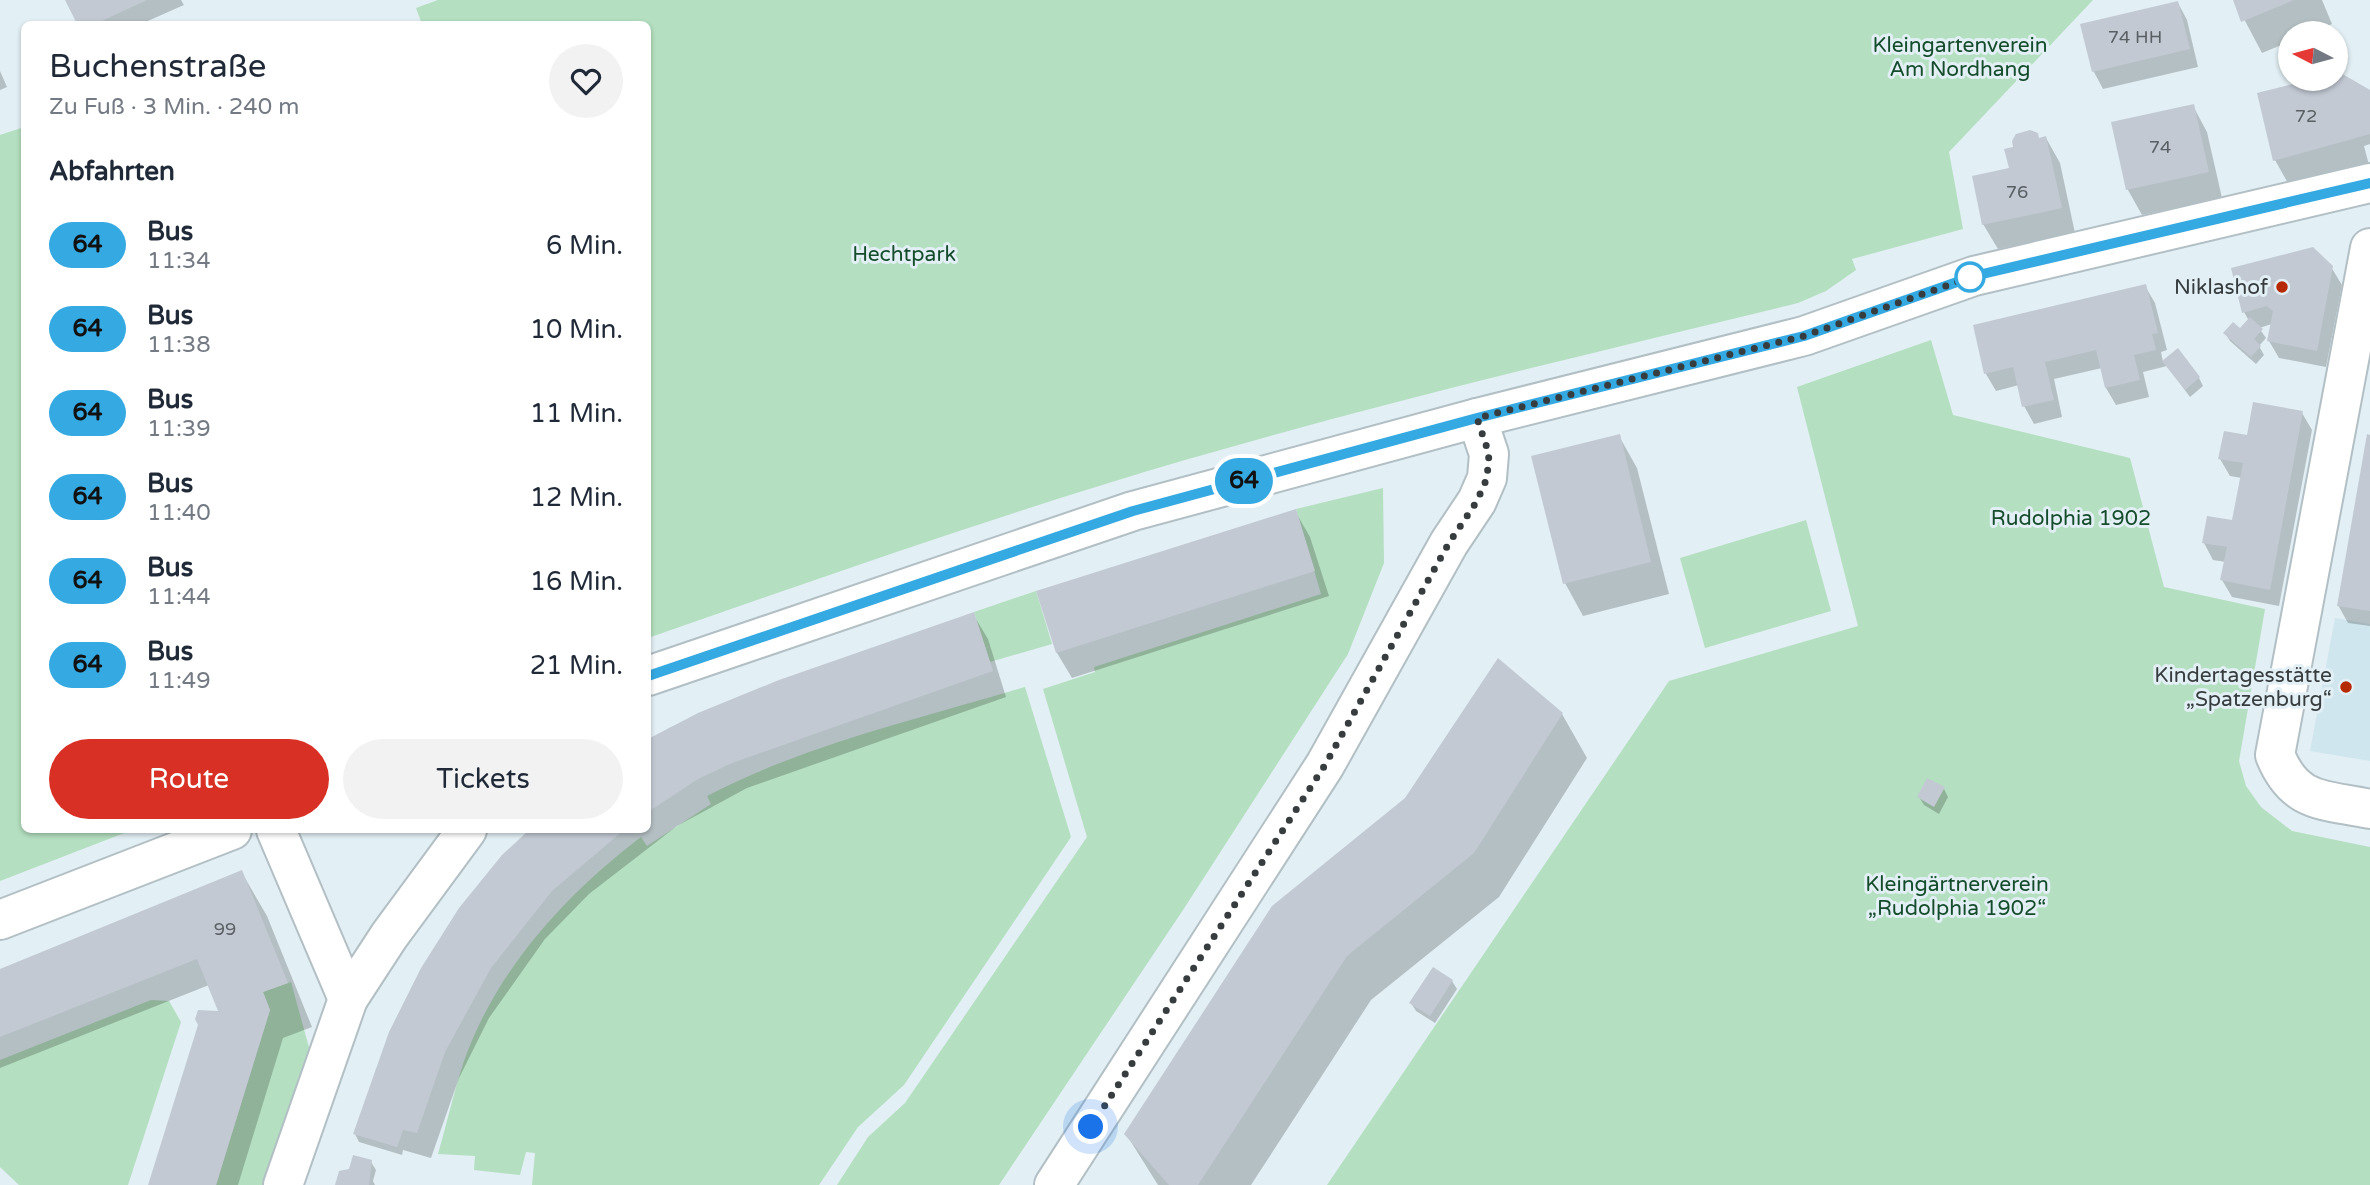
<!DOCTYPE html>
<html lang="de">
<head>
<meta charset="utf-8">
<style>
  :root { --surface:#fff; --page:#f2f2f3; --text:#1f2937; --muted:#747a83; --accent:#d93025 }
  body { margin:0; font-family:"Varela Round",sans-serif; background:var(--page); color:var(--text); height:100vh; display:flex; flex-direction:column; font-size:26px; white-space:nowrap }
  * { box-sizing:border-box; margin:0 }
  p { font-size:23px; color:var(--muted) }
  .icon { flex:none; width:38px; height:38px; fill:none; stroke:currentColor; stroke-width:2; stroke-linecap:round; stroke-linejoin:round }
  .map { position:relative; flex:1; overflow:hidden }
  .panel { position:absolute; left:21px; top:21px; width:630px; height:812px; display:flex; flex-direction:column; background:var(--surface); border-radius:10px; box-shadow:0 2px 5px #0004 }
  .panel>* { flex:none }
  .badge { padding:0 14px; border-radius:23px; font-size:24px; line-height:46px }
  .needle { width:46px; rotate:276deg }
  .fabs { position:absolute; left:2278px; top:21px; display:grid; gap:14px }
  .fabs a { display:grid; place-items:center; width:70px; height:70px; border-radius:50%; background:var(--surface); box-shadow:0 2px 5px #0004; font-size:35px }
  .you { position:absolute; width:35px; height:35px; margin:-18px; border:5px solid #fff; border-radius:50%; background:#1a73e8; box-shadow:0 0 0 10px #1a73e833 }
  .map>.badge { position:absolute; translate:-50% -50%; box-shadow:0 0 0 4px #fff }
  h2 { padding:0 28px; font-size:26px; line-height:63px }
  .round { display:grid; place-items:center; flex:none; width:74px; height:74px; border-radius:37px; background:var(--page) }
  .overview { display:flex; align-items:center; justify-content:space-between; height:119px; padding:0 28px }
  h1 { font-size:33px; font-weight:600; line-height:52px }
  .action { display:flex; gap:14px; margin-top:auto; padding:14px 28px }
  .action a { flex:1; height:80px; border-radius:42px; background:var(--accent); color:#fff; font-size:28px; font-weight:600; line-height:80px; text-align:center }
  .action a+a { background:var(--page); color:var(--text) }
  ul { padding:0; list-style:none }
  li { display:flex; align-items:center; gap:21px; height:84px; padding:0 28px }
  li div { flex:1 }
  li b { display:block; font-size:26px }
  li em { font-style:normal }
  li .badge { min-width:77px; font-weight:700; text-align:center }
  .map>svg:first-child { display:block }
  .built { fill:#d0e6ee }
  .green { fill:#b4dfc0 }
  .shadow { fill:#0003 }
  .building { fill:#c2c9d3 }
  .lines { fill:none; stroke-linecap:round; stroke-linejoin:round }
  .minor-casing { stroke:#b2bfc4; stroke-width:42 }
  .tertiary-casing { stroke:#b2bfc4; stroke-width:42 }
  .minor { stroke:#fff; stroke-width:38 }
  .tertiary { stroke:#fff; stroke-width:38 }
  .line-casing { stroke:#fff; stroke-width:16 }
  .line { stroke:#35a9e1; stroke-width:10 }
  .walk { stroke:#373c3e; stroke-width:7; stroke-dasharray:0 12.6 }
  .stop-dot { fill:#fff; stroke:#35a9e1; stroke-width:3.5 }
  .poi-dot { fill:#b52a02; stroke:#e2eff4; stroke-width:2.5 }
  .labels { text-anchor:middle; stroke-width:6; stroke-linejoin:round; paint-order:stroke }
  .number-label { font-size:18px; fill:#5a5f63 }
  .park-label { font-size:21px; fill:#154c2c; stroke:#e2eff4 }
  .poi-label { font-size:21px; fill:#373c3e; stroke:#e2eff4; text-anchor:end }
</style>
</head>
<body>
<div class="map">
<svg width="2370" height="1185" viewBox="0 0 2370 1185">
  <rect width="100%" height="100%" fill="#e2eff4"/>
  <polygon class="built" points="2335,618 2370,624 2370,761 2310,751"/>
  <g class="green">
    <path d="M 438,0 L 2093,0 L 1949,152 L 1963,229 L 1852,259 L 1856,270 L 1826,291 L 1798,303 C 1593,353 1388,401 1185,460 C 1004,513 826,576 648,638 L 648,24 L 422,24 L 416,8 Z"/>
    <polygon points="24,127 24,830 132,830 0,881 0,135"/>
    <polygon points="1931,340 1953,415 2130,458 2164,587 2265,609 2239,761 2246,786 2261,807 2292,831 2370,847 2370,1185 1327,1185 1669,681 1858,626 1797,387"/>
    <polygon points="1383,488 1384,563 1348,654 1183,910 999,1185 837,1185 868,1137 905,1103 1087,837 1043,689 1095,672 1094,667 1321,594 1296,509"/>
    <polygon points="1806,520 1831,611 1705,648 1680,558"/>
    <polygon points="1036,591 1052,644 990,662 974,612"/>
    <path d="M 1025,687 L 1071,837 L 904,1085 L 858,1127 L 819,1185 L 532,1185 L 535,1153 L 526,1152 L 520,1175 L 474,1170 L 475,1156 L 438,1154 C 447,1123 454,1091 464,1061 C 496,970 566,894 641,837 L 647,846 L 711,804 L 707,796 C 806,744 920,719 1025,687 Z"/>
    <polygon points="291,982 313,1062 274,1185 216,1185 270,1010 263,992"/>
    <polygon points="151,1000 169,1001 181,1022 128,1185 19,1185 0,1167 0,1060"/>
  </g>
  <g class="shadow">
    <polygon points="67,0 181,0 184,5 141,24 79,24"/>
    <polygon points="2234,0 2322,0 2332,24 2310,33 2291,33 2291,41 2262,53"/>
    <polygon points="2178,3 2187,20 2198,67 2103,89 2094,72 2083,26"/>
    <polygon points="0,71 7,87 0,90"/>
    <polygon points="2339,74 2370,92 2370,144 2364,146 2369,165 2289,185 2275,160 2259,94 2321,79 2336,79"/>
    <polygon points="2193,106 2207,132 2222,198 2142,215 2128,190 2113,124"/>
    <polygon points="2046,138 2060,163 2075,233 1998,249 1983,224 2011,169 2015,149"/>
    <polygon points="2331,267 2342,285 2326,367 2279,358 2269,341 2272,324 2259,328 2266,338 2259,346 2264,355 2256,364 2230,341 2225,333 2240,331 2249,321 2244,312"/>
    <polygon points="2145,286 2155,303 2167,350 2161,352 2163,362 2199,378 2203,386 2190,397 2167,366 2143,372 2149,397 2116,405 2106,388 2102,368 2054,379 2062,417 2034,424 2024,406 2019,385 1996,391 1986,374 1975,326"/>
    <polygon points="2302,413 2312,430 2279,606 2232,597 2222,580 2226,562 2213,560 2204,543 2233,522 2242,478 2230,476 2220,459 2249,437"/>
    <polygon points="1619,436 1637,468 1669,594 1583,616 1565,583"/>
    <polygon points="2370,437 2370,626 2348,623 2338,605"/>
    <polygon points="1295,511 1310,537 1329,596 1072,678 1057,653 1038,592"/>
    <polygon points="973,614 988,639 1006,697 747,788 677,826 589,894 545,939 489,1018 459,1078 431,1158 403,1150 402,1155 359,1142 355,1134 481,884 531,830 648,830 648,743 669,728"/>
    <polygon points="1562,714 1587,758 1499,897 1371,1000 1251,1185 1158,1185 1126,1134"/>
    <polygon points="1944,789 1948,797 1939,814 1924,805 1919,797"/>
    <polygon points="242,873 267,916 312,1027 283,1038 238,1185 150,1185 221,1013 209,985 0,1068 0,971"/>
    <polygon points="1452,981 1457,989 1435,1023 1416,1011 1411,1003"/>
    <polygon points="371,1162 376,1170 373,1181 375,1185 337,1185"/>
  </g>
  <g class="building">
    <polygon points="65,0 147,0 95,24 77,24"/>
    <polygon points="2233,0 2294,0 2241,22"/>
    <polygon points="2178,1 2190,49 2092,72 2080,24"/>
    <polygon points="2339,72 2370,90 2370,134 2273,161 2257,93 2313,79 2336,79"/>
    <polygon points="2194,104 2209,172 2126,190 2111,122"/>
    <polygon points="2030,130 2038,133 2039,138 2046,136 2062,208 1982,225 1972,176 2009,168 2004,149 2013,147 2012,141 2016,134"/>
    <polygon points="2313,247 2333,266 2317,351 2267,341 2273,311 2267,306 2242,313 2231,268"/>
    <polygon points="2146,284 2158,333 2152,334 2156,350 2134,355 2140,380 2105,388 2096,350 2045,362 2054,400 2022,407 2013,367 1984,374 1973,325"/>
    <polygon points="2250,317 2263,329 2254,339 2261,346 2251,357 2223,333 2233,322 2240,328"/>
    <polygon points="2178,348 2200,377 2185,390 2162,361"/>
    <polygon points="2253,402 2303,411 2270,590 2220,580 2227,547 2202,543 2207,516 2232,520 2243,463 2218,459 2224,431 2247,435"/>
    <polygon points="1620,434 1651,562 1563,584 1531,456"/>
    <polygon points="2367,434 2370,435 2370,611 2337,606"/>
    <polygon points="1296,509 1315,571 1056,653 1036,591"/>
    <polygon points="974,612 993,671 732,763 698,779 648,812 648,739 698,713 779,680"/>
    <polygon points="1498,658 1563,713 1474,853 1347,956 1198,1185 1169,1185 1124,1134 1272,906 1405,798"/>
    <polygon points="1927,778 1945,787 1934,807 1917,797"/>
    <polygon points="529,830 624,830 552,891 491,968 445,1052 417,1133 403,1130 397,1147 353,1134 389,1032 421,968 459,908 502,855"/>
    <polygon points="242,870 288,983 263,992 270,1010 216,1185 148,1185 198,1025 195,1019 198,1010 218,1011 197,959 0,1037 0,969"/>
    <polygon points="1433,967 1453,980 1430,1016 1409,1003"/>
    <polygon points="353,1155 372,1160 369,1185 335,1185 339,1171 349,1169"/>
  </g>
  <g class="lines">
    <g class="minor-casing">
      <g id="minor">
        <path d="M 2370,248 L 2275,755 C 2295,804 2323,799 2370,809"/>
        <polyline points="276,830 348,999 389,936 467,830"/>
        <polyline points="283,1185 348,999"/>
        <polyline points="1054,1185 1325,765 1449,543 1477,501 1487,478 1489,454 1477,418"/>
      </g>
    </g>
    <g class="tertiary-casing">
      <g id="tertiary">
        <polyline points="648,676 1133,511 1477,418 1804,336 1974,276 2370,183"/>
        <polyline points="0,920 232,830"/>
      </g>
    </g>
    <use href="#minor" class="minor"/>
    <use href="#tertiary" class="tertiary"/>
  </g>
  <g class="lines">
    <g class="line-casing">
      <polyline id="line" points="648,676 1133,511 1477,418 1804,336 1974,276 2370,183"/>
    </g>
    <use href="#line" class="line"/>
    <polyline class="walk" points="1091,1127 1325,765 1449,543 1477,501 1487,478 1489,454 1477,418 1804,336 1974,276 1970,277"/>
  </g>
  <circle class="stop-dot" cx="1970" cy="277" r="14"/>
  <g class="poi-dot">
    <circle cx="2282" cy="287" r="7"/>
    <circle cx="2346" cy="687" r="7"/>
  </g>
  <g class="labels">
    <g class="number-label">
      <text x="2135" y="43">74 HH</text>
      <text x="2306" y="122">72</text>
      <text x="2160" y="153">74</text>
      <text x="2017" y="198">76</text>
      <text x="225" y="935">99</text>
    </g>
    <g class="park-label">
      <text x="1960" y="52">Kleingartenverein<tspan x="1960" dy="24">Am Nordhang</tspan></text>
      <text x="904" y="261">Hechtpark</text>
      <text x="2071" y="525">Rudolphia 1902</text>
      <text x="1957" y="891">Kleingärtnerverein<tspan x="1957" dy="24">„Rudolphia 1902“</tspan></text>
    </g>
    <g class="poi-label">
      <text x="2268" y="294">Niklashof</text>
      <text x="2332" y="682">Kindertagesstätte<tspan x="2332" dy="24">„Spatzenburg“</tspan></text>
    </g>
  </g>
</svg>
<div class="fabs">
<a><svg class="needle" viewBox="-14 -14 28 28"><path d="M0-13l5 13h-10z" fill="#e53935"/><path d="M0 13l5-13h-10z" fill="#747a83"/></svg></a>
</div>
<div class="you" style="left:1091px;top:1127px"></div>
<b class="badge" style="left:1244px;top:481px;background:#35a9e1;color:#111">64</b>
<section class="panel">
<div class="overview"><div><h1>Buchenstraße</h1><p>Zu Fuß · 3 Min. · 240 m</p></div><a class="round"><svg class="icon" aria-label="heart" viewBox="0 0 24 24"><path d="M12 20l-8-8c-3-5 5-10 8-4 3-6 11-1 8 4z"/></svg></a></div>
<h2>Abfahrten</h2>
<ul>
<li><span class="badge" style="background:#35a9e1;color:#111">64</span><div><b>Bus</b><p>11:34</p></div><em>6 Min.</em></li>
<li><span class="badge" style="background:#35a9e1;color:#111">64</span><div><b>Bus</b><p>11:38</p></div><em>10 Min.</em></li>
<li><span class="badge" style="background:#35a9e1;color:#111">64</span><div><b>Bus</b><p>11:39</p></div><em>11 Min.</em></li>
<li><span class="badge" style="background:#35a9e1;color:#111">64</span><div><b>Bus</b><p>11:40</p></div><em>12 Min.</em></li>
<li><span class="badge" style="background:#35a9e1;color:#111">64</span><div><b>Bus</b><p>11:44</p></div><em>16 Min.</em></li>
<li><span class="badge" style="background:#35a9e1;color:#111">64</span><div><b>Bus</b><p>11:49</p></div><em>21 Min.</em></li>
</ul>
<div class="action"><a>Route</a><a>Tickets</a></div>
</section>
</div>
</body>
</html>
